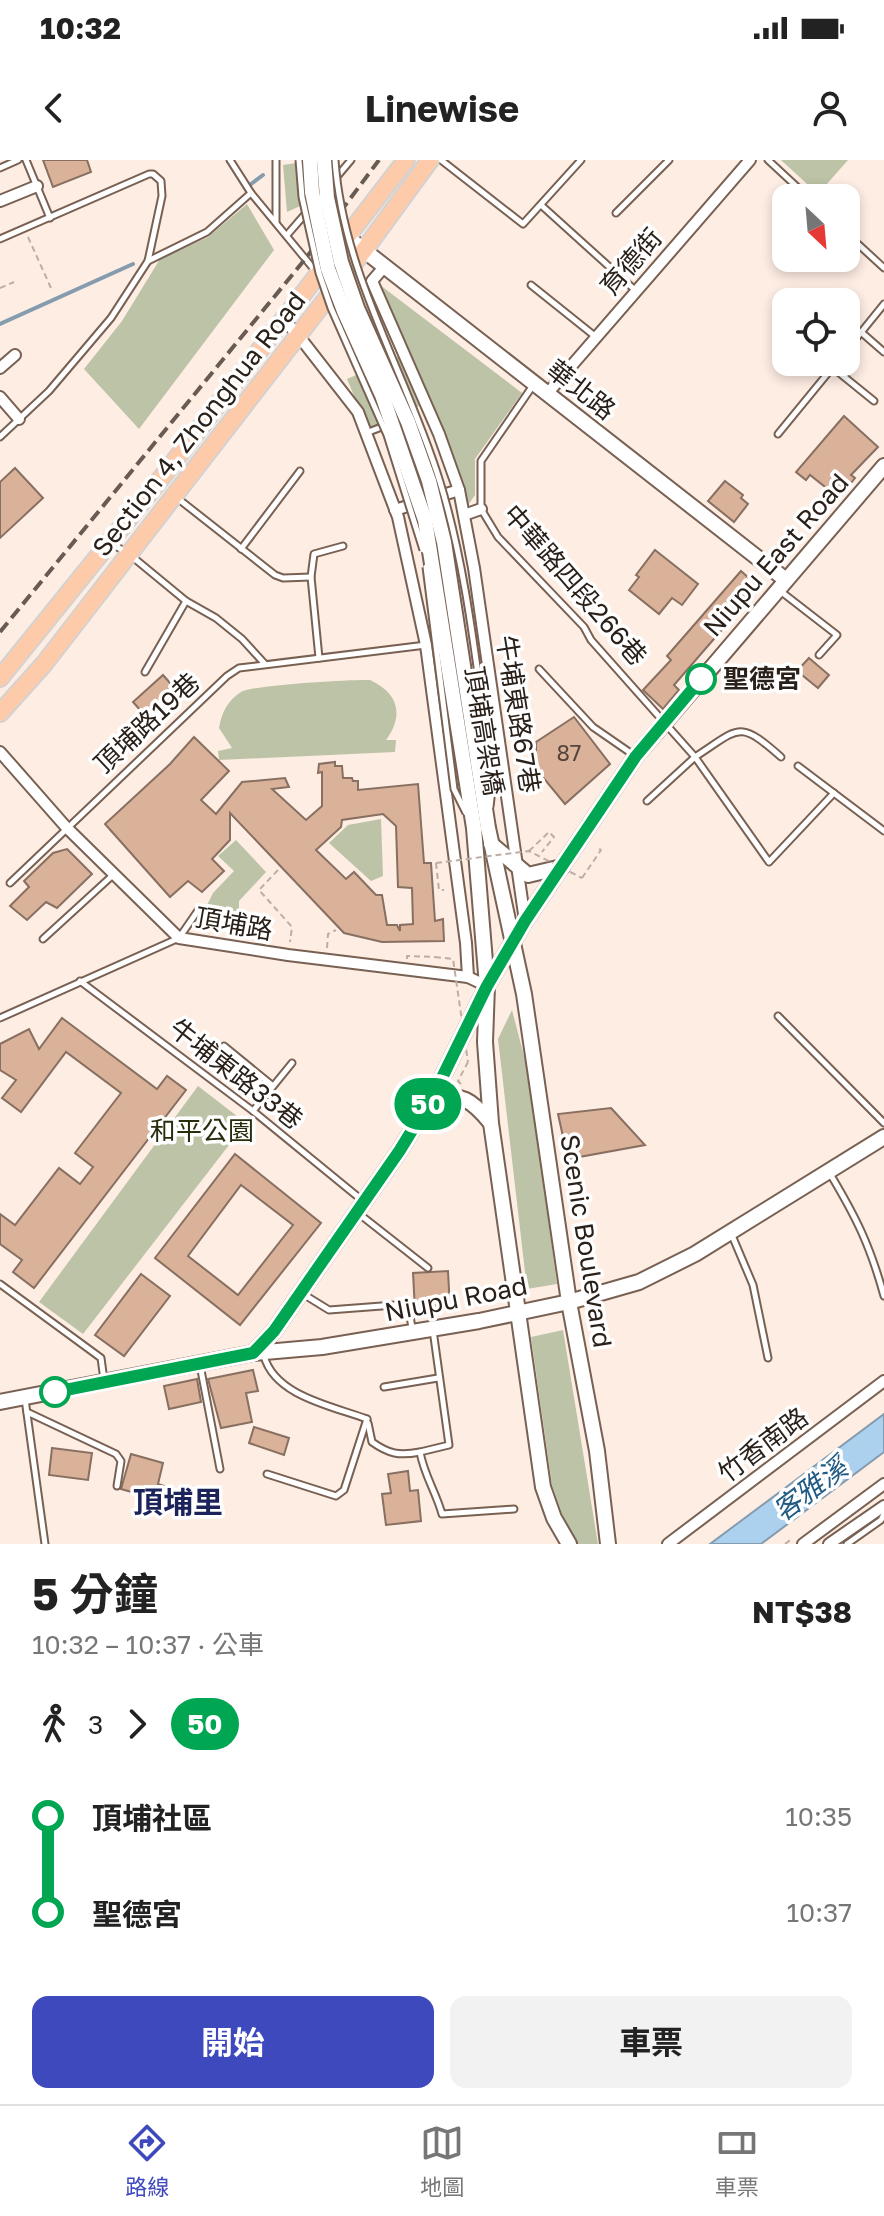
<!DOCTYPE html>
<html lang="zh-TW">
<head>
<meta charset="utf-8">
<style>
  :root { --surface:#fff; --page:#f2f2f2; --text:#222; --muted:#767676; --line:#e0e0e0; --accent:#3e49bd }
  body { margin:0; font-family:"Golos Text","Noto Sans TC",sans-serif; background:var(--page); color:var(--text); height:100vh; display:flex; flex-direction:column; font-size:30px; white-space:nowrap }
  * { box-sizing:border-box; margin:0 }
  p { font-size:26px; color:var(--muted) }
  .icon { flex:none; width:44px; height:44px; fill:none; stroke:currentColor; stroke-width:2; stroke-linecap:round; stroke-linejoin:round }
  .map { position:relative; height:1384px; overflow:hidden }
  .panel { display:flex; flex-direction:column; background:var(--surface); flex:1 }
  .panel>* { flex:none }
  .badge { padding:0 16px; border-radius:26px; font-size:28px; line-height:52px }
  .needle { width:52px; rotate:154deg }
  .tools { position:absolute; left:772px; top:24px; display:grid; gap:16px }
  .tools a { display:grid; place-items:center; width:88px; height:88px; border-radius:16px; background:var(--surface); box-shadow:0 4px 12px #0003; font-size:40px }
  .map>.badge { position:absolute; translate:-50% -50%; box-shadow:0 0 0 4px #fff }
  .legs { display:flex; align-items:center; gap:12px; height:88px; padding:0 32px; font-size:26px }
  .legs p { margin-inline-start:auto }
  .summary { display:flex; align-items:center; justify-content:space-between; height:136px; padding:0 32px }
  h1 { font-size:44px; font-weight:700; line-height:60px }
  .button { display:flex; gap:16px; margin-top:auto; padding:16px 32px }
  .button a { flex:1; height:92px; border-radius:16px; background:var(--accent); color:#fff; font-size:32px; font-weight:700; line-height:92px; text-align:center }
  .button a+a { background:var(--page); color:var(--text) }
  ul { padding:0 32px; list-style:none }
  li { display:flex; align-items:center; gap:28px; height:96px; font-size:30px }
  li i { display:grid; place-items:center; width:12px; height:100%; margin:0 10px; background:currentColor }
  li i::after { content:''; width:20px; height:20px; margin:-10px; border:6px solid; border-radius:50%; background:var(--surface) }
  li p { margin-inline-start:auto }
  li:first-child i { background:linear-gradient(#0000 50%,currentColor 0) }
  li:last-child i { background:linear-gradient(currentColor 50%,#0000 0) }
  .status { display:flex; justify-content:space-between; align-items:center; height:56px; padding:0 40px; background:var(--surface); direction:ltr }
  .status svg { height:22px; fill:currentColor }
  header { display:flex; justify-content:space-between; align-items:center; height:104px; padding:0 32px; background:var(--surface); font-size:36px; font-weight:700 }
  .dock { display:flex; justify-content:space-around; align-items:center; height:112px; border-top:2px solid var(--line); background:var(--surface); font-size:22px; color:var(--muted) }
  .dock a { display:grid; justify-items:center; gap:4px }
  .dock .on { color:var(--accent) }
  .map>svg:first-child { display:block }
  .green { fill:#bdc3a6 }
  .water { fill:#acd1ef; stroke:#859caf; stroke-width:2 }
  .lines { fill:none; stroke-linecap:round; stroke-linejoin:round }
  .stream { stroke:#859caf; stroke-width:4 }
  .building { fill:#dab199; stroke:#876f61; stroke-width:2; fill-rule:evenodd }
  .service-casing { stroke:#786153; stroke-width:9 }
  .minor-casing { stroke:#786153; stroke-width:14 }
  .tertiary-casing { stroke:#786153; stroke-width:18 }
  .primary-casing { stroke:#d4d2d1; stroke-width:20 }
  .path { stroke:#bdaea5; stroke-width:2; stroke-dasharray:6 4; stroke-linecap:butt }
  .service { stroke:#fff; stroke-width:5 }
  .minor { stroke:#fff; stroke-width:10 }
  .tertiary { stroke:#fff; stroke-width:14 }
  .primary { stroke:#fecbaa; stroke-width:16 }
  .rail { stroke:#675b54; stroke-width:4; stroke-dasharray:12 6; stroke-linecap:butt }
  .service-bridge-casing { stroke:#786153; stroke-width:9; stroke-linecap:butt }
  .tertiary-bridge-casing { stroke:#786153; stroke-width:18; stroke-linecap:butt }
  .path-bridge { stroke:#bdaea5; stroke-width:2; stroke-dasharray:6 4; stroke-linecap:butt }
  .service-bridge { stroke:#fff; stroke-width:5 }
  .tertiary-bridge { stroke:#fff; stroke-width:14 }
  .line-1-casing { stroke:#fff; stroke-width:18 }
  .line-1 { stroke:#00a651; stroke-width:12 }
  .stop-1-dot { fill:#fff; stroke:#00a651; stroke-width:4 }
  .labels { text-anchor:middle; stroke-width:7; stroke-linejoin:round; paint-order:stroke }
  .number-label { font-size:22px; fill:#56443a }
  .street-label { font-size:26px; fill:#2a201a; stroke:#fefefe }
  .stop-label { font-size:26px; font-weight:bold; fill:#2a201a; stroke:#fefefe; text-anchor:start }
  .park-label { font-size:26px; fill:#282d0b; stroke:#fefefe }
  .water-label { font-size:28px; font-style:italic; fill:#215b83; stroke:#fefefe }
  .quarter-label { font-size:30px; font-weight:bold; fill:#1c235b; stroke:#fefefe }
</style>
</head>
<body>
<div class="status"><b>10:32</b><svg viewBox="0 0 49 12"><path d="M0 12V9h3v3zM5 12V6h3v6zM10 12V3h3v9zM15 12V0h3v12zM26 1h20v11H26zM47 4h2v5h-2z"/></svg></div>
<header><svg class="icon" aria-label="back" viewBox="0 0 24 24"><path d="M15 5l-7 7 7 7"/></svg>Linewise<svg class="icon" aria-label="person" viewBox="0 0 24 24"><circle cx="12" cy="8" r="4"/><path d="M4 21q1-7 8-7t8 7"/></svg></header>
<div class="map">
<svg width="884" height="1384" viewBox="0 0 884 1384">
  <rect width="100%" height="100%" fill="#feede3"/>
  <g class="green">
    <polygon points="316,0 320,37 287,52 283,5"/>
    <polygon points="781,0 848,0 818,34"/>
    <polygon points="247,44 274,90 139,269 84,209 122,161 160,99 208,77"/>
    <polygon points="380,125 522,233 475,299 475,335 468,345 434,247"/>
    <polygon points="398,197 419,246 368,269 347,219"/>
    <path d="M 370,520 C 399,533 404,556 386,580 L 396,580 L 395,592 L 219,600 L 218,591 L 232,588 L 219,568 C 222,552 227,541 241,532 C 251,525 354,519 370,520 Z"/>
    <polygon points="381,659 383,716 371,721 329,683 348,665"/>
    <polygon points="236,680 266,712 239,741 239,748 253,764 202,755 213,733 234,711 218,696"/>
    <polygon points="512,850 528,911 557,1124 527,1129 498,879"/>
    <polygon points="198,926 246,963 83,1174 39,1142"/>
    <polygon points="563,1170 598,1384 578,1384 564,1359 552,1325 531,1177"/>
  </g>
  <polygon class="water" points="884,1254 884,1292 761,1384 710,1384"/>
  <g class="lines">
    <g class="stream">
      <polyline points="251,24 263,15"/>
      <polyline points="0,164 133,104"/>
    </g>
  </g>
  <g class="building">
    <polygon points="43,0 87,0 91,12 53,27"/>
    <polygon points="844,256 878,287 851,315 855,318 839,338 810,315 806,320 796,312"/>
    <polygon points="15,308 43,338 0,378 0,322"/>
    <polygon points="725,321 743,335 741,338 748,344 734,362 708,341"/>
    <polygon points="655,390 698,424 682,445 672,438 659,454 629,430 639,417 636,415"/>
    <polygon points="741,411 759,427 674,525 679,530 663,549 643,530 671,500 667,496"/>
    <polygon points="809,498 829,515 818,528 797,511"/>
    <polygon points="163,515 179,533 149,560 133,542"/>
    <polygon points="574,557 610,604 565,644 536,609 536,582"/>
    <path d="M 194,577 L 229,611 L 201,640 L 216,654 L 242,622 L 285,618 L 289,627 L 272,629 L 306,660 L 322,646 L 322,612 L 318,613 L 319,604 L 335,602 L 335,606 L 342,606 L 343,618 L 352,618 L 353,621 L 358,621 L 358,630 L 418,624 L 424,703 L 431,703 L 435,761 L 443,759 L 444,781 L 382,782 L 344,773 L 230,653 L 230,680 L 212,699 L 224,711 L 202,732 L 188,721 L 170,737 L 105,664 L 170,604 ZM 383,654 L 396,666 L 398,727 L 412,728 L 413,764 L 400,765 L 400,771 L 397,765 L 387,765 L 382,735 L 376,735 L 354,712 L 346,719 L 316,690 L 341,667 L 342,660 Z"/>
    <polygon points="67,689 92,714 57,748 46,742 27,760 10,746 29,727 24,721 53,693"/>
    <polygon points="62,858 157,929 167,916 186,930 34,1128 13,1112 22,1100 0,1084 0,1054 15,1065 59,1008 80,1024 93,1007 75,993 121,933 66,892 21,952 2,938 16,920 0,910 0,884 29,869 39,889"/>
    <polygon points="611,948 645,985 568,999 558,954"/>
    <path d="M 235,994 L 321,1063 L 240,1165 L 155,1098 ZM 241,1025 L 293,1065 L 238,1135 L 188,1096 Z"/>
    <polygon points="448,1111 450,1149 415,1150 413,1113"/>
    <polygon points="141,1114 170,1136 124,1196 95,1175"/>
    <polygon points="253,1210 258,1231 246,1233 252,1262 221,1268 208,1219"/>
    <polygon points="197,1219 201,1242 169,1249 164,1226"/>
    <polygon points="254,1267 289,1278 284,1295 249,1283"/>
    <polygon points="52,1288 92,1293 88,1320 49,1315"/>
    <polygon points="131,1294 163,1303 158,1324 164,1326 160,1340 121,1329"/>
    <polygon points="408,1311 410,1331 418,1330 421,1361 386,1365 382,1334 391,1333 388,1314"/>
  </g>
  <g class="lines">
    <g class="service-casing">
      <g id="service">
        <polyline points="26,0 50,58"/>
        <polyline points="230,0 251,33 317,113"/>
        <polyline points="276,0 276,62"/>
        <polyline points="441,0 523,64 581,0"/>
        <polyline points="768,0 809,38"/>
        <polyline points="0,8 18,0"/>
        <polyline points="329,26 351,0"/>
        <polyline points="541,45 635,130"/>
        <polyline points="616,53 669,0"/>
        <polyline points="846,73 884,108"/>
        <polyline points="287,75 313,45"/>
        <polyline points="0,79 149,14 153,14 161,21 162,36 148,101 111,158 49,231 0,277"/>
        <polyline points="148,101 207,72 251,33"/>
        <polyline points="531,125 596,177"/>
        <polyline points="861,172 884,192"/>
        <polyline points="846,191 884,144"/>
        <polyline points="832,207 874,241"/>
        <path d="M 534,224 L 481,301 L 481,349 L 498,377 L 584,467 L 591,480 L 695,597 C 740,568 738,559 781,597"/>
        <polyline points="366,273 405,258"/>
        <polyline points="778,274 837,202"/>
        <polyline points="176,337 275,415 283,418 311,417"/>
        <polyline points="114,385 129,394 186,441 216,458 242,479 264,503"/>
        <polyline points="241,389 300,311"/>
        <polyline points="779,430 837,475 819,495"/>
        <polyline points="319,498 311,417 314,394 343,386"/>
        <polyline points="539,509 593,567 635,596"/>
        <polyline points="145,512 186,441"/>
        <polyline points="798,606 884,671"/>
        <polyline points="647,641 695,597 769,702 834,633"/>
        <polyline points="10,723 227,516 239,508 426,485"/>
        <polyline points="43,779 113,715"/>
        <polyline points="80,821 253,951 363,1041"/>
        <polyline points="778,856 884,963"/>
        <polyline points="0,858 179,778 199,749"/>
        <polyline points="224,886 273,926"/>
        <polyline points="253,951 292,903"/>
        <path d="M 829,1012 C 856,1057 870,1085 884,1136"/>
        <polyline points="358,1053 428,1108"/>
        <polyline points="731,1073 753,1125 768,1198"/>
        <polyline points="0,1124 101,1198 104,1220"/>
        <polyline points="303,1134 329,1150 408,1144 412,1168"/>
        <path d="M 433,1170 L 449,1285 L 420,1292 C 424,1315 436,1332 442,1354 L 514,1349"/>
        <path d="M 264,1196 C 275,1236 332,1246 367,1259"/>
        <polyline points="200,1205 220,1309"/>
        <polyline points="384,1227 438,1218"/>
        <polyline points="25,1239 45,1384"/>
        <polyline points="27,1252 116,1294 121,1301 117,1326"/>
        <path d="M 368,1263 L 372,1282 C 389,1294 399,1296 420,1292"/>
        <polyline points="267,1314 336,1336 344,1330 367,1259"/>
        <polyline points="847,1384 881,1360 884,1354"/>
      </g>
    </g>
    <g class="minor-casing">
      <g id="minor">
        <polyline points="0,41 37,26"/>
        <polyline points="385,106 372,121 439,274 459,330 474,408 525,761"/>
        <polyline points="284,160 298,175 358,252 398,357 426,485 466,783 468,817"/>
        <polyline points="0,208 15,195"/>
        <polyline points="547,234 750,0"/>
        <polyline points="0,237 19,259"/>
        <polyline points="395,350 459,330"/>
        <polyline points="464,355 481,349"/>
        <polyline points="0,592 66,667 179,778 288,795 468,817 487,826"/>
        <polyline points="668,1384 884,1221"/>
        <polyline points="803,1384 884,1324"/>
        <polyline points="829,1384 884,1346"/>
      </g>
    </g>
    <g class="tertiary-casing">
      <g id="tertiary">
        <polyline points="347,77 786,420"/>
        <polyline points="474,668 487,826 485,882 491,963 543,1327 554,1358 569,1384"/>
        <polyline points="488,668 524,834 569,1142 597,1291 608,1384"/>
        <polyline points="491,684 528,715 562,707"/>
        <path d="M 433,936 C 463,935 471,939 490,962"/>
        <polyline points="253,1193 274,1171 400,990 433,936 487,826 525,761 636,596 884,306"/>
        <polyline points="0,1242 253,1193 322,1187 479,1161 569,1142 639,1122 695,1094 884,977"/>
      </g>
    </g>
    <g class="primary-casing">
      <g id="primary">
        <polyline points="0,518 163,316 406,0"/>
        <polyline points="0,553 44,504 365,89 430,0"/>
      </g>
    </g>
    <g class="path">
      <polyline points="28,77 51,128"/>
      <polyline points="0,128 14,122"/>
      <polyline points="529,691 549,672 554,677 542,692"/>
      <polyline points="436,703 439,730 444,730"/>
      <polyline points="278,710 259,730 292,767 290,782"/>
      <polyline points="582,718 601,690 598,688"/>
      <polyline points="327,788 328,774 336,770"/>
      <polyline points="407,799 407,796 435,797"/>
      <polyline points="461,924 458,921 468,902"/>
      <polyline points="785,1384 793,1378"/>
    </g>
    <use href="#service" class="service"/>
    <use href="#minor" class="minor"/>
    <use href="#tertiary" class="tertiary"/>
    <use href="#primary" class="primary"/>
    <polyline class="rail" points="0,472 306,98 379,0"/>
    <g class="service-bridge-casing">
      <g id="service-bridge">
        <polyline points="299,0 302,37 319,113 331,148 387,275 423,390"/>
        <path d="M 335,0 C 343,115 407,214 440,322 C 469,416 478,524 493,621 L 490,647"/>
        <polyline points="426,407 454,629 466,653"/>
      </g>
    </g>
    <g class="tertiary-bridge-casing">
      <g id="tertiary-bridge">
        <polyline points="310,0 312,32 328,109 344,151 382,235 425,360 474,668"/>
        <polyline points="324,0 327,38 341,102 357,148 408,262 429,321 444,382 488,668"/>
      </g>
    </g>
    <g class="path-bridge">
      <polyline points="436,703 529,691 582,718"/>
      <polyline points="435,797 453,799 468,902"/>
    </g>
    <use href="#service-bridge" class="service-bridge"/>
    <use href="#tertiary-bridge" class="tertiary-bridge"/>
  </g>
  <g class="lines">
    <g class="line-1-casing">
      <polyline id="line-1" points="55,1232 253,1193 274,1171 400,990 433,936 487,826 525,761 636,596 701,519"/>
    </g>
    <use href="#line-1" class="line-1"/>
  </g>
  <g class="stop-1-dot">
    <circle cx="701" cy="519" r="14"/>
    <circle cx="55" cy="1232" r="14"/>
  </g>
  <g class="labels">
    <g class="number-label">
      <text x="569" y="601">87</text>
    </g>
    <g class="street-label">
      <text transform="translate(631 102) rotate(-49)" y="9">育德街</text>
      <text transform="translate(581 230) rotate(38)" y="9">華北路</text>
      <text transform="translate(199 264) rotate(-52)" y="9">Section 4, Zhonghua Road</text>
      <text transform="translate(776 395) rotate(-49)" y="9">Niupu East Road</text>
      <text transform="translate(575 425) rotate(49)" y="9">中華路四段266巷</text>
      <text transform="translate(518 554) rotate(81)" y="9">牛埔東路67巷</text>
      <text transform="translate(147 563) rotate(-43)" y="9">頂埔路19巷</text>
      <text transform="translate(484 571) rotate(81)" y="9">頂埔高架橋</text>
      <text transform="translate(234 764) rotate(10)" y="9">頂埔路</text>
      <text transform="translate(236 914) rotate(38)" y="9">牛埔東路33巷</text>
      <text transform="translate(586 1081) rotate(81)" y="9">Scenic Boulevard</text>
      <text transform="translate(456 1139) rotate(-11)" y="9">Niupu Road</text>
      <text transform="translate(763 1285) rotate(-37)" y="9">竹香南路</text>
    </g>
    <g class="stop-label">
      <text x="723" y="528">聖德宮</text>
    </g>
    <g class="park-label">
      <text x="202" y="980">和平公園</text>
    </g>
    <g class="water-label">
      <text transform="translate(810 1329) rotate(-37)" y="10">客雅溪</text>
    </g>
    <g class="quarter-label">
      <text x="178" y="1353">頂埔里</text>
    </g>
  </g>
</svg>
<div class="tools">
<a><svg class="needle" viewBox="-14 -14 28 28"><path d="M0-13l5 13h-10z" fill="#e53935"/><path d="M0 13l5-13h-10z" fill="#767676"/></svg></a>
<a><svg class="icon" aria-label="locate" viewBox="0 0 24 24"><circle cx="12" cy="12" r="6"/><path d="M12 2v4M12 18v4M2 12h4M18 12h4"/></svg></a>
</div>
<b class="badge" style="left:428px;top:944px;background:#00a651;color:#fff">50</b>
</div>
<section class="panel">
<div class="summary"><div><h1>5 分鐘</h1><p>10:32 – 10:37 · 公車</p></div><b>NT$38</b></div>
<div class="legs"><svg class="icon" aria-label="walk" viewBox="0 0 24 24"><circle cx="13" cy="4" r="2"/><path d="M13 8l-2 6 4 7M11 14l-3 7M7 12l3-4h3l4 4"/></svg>3<svg class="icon" aria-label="forward" viewBox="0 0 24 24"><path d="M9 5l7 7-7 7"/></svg><b class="badge" style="background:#00a651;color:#fff">50</b></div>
<ul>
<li><i style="color:#00a651"></i><b>頂埔社區</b><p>10:35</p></li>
<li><i style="color:#00a651"></i><b>聖德宮</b><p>10:37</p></li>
</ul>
<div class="button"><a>開始</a><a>車票</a></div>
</section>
<nav class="dock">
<a class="on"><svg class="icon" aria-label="directions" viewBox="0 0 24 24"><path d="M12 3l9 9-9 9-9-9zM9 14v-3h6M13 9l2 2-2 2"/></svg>路線</a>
<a><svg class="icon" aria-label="map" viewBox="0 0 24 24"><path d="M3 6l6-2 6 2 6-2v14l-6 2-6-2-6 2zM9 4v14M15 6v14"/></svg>地圖</a>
<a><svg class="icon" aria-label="tickets" viewBox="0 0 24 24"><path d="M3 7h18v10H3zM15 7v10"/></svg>車票</a>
</nav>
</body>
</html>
